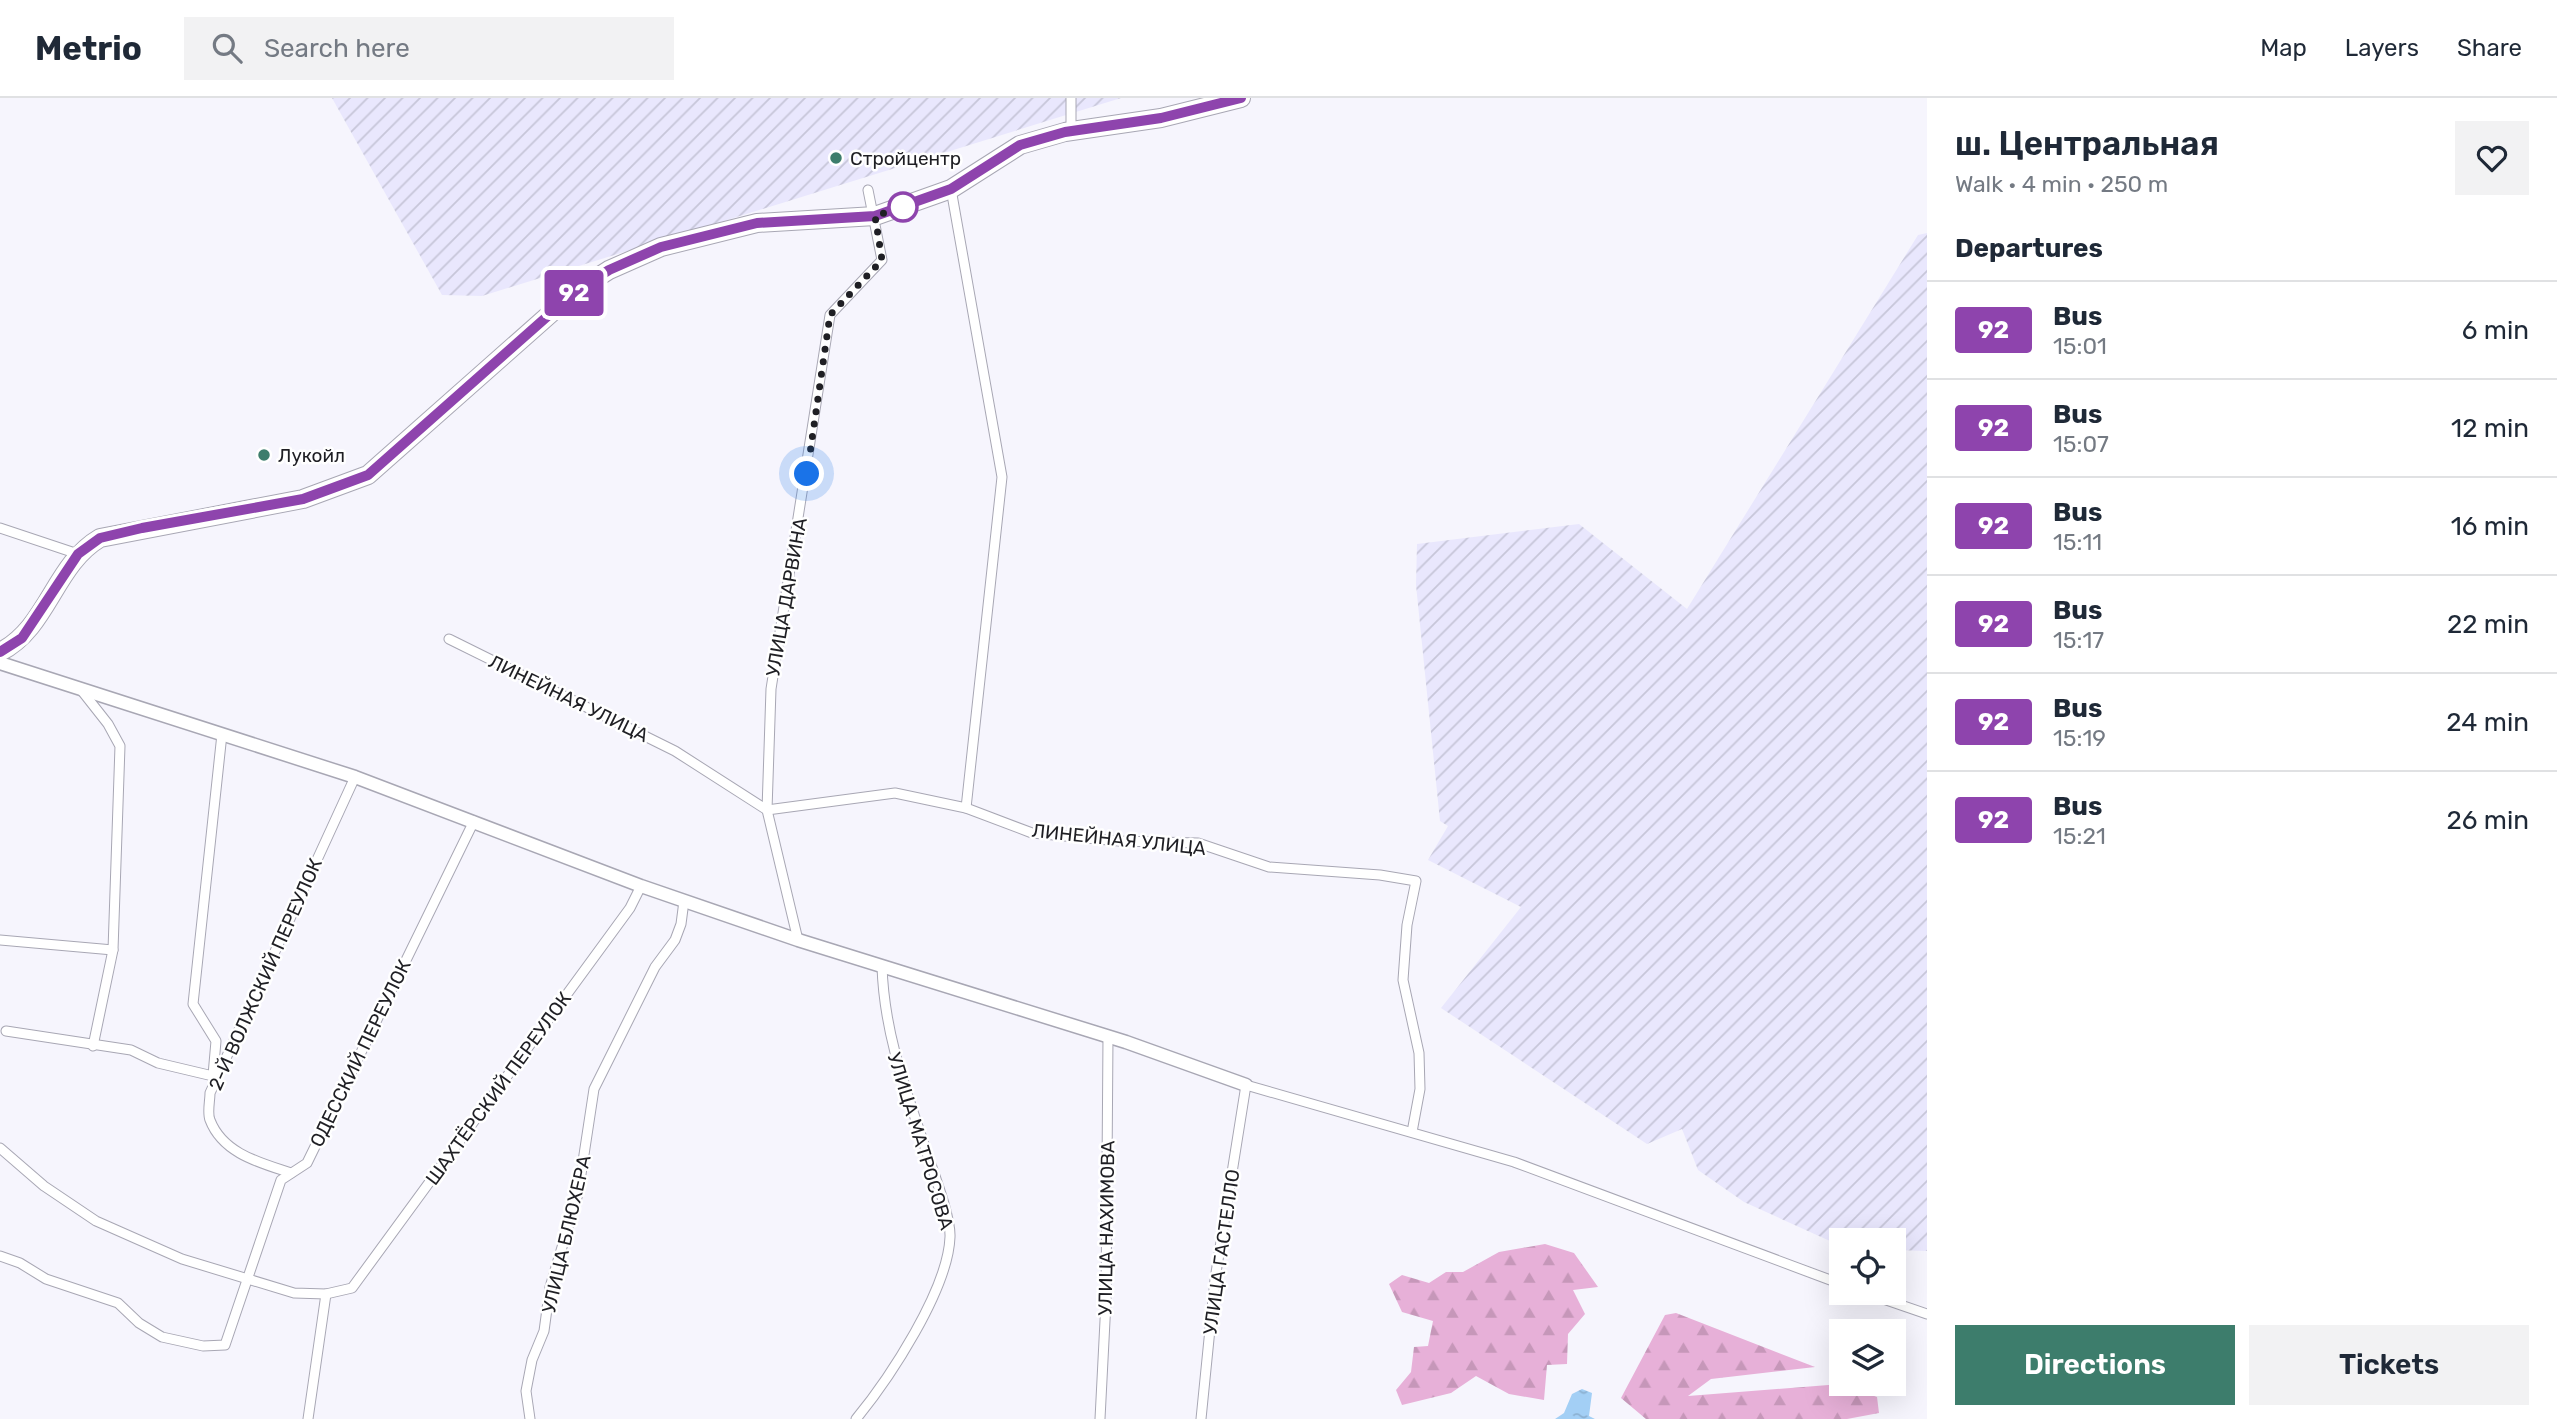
<!DOCTYPE html>
<html lang="en">
<head>
<meta charset="utf-8">
<style>
  :root { --surface:#fff; --page:#f2f2f3; --text:#1f2937; --muted:#747a83; --line:#e0e1e3; --accent:#3d7d6c }
  body { margin:0; font-family:Rubik,sans-serif; background:var(--page); color:var(--text); height:100vh; display:flex; flex-direction:column; font-size:26px; white-space:nowrap }
  * { box-sizing:border-box; margin:0 }
  p { font-size:23px; color:var(--muted) }
  .icon { flex:none; width:38px; height:38px; fill:none; stroke:currentColor; stroke-width:2; stroke-linecap:round; stroke-linejoin:round }
  .map { position:relative; flex:1; overflow:hidden }
  .panel { display:flex; flex-direction:column; background:var(--surface); width:630px }
  .panel>* { flex:none }
  .badge { padding:0 14px; border-radius:5px; font-size:24px; line-height:46px }
  .tools { position:absolute; left:1829px; top:1130px; display:grid; gap:14px }
  .tools a { display:grid; place-items:center; width:77px; height:77px; border-radius:0px; background:var(--surface); box-shadow:0 7px 28px #0002; font-size:35px }
  .you { position:absolute; width:35px; height:35px; margin:-18px; border:5px solid #fff; border-radius:50%; background:#1a73e8; box-shadow:0 0 0 10px #1a73e833 }
  .map>.badge { position:absolute; translate:-50% -50%; box-shadow:0 0 0 4px #fff }
  h2 { padding:0 28px; font-size:26px; line-height:63px }
  .round { display:grid; place-items:center; flex:none; width:74px; height:74px; border-radius:0px; background:var(--page) }
  .head { display:flex; align-items:center; justify-content:space-between; height:119px; padding:0 28px }
  h1 { font-size:33px; font-weight:600; line-height:52px }
  .button { display:flex; gap:14px; margin-top:auto; padding:14px 28px }
  .button a { flex:1; height:80px; border-radius:0px; background:var(--accent); color:#fff; font-size:28px; font-weight:600; line-height:80px; text-align:center }
  .button a+a { background:var(--page); color:var(--text) }
  ul { padding:0; list-style:none }
  li { display:flex; align-items:center; gap:21px; height:98px; padding:0 28px; border-top:2px solid var(--line) }
  li div { flex:1 }
  li b { display:block; font-size:26px }
  li em { font-style:normal }
  li .badge { min-width:77px; font-weight:700; text-align:center }
  header { display:flex; align-items:center; gap:42px; box-sizing:border-box; height:98px; padding:0 35px; background:var(--surface); border-bottom:2px solid var(--line) }
  header strong { font-size:33px }
  nav { display:flex; gap:38px; margin-inline-start:auto; font-size:24px }
  .search { width:490px; height:63px; background:var(--page); display:flex; align-items:center; gap:18px; box-sizing:border-box; padding:0 24px; border-radius:0px; color:var(--muted); font-size:26px }
  main { display:flex; flex:1; min-height:0 }
  .map>svg:first-child { display:block }
  .industrial { fill:url(#industrial-furrows) }
  .forest { fill:url(#forest-firs) }
  .water { fill:url(#water-ripples) }
  .lines { fill:none; stroke-linecap:round; stroke-linejoin:round }
  .street-casing { stroke:#a8a7b4; stroke-width:11 }
  .secondary-casing { stroke:#a8a7b4; stroke-width:15 }
  .highway-casing { stroke:#a8a7b4; stroke-width:20 }
  .street { stroke:#fff; stroke-width:9 }
  .secondary { stroke:#fff; stroke-width:12 }
  .highway { stroke:#fff; stroke-width:18 }
  .line-casing { stroke:#fff; stroke-width:16 }
  .line { stroke:#8e44ad; stroke-width:10 }
  .walk { stroke:#1f1f24; stroke-width:7; stroke-dasharray:0 12.6 }
  .poi-dot { fill:#3d7d6c; stroke:#fff; stroke-width:2.5 }
  .stop-dot { fill:#fff; stroke:#8e44ad; stroke-width:3.5 }
  .labels { text-anchor:middle; stroke-width:5; stroke-linejoin:round; paint-order:stroke }
  .poi-label { font-size:19px; fill:#1f1f24; stroke:#fff; text-anchor:start }
  .street-label { font-size:19px; fill:#1f1f24; stroke:#fff }
</style>
</head>
<body>
<header>
<strong>Metrio</strong>
<div class="search"><svg class="icon" aria-label="search" viewBox="0 0 24 24"><circle cx="10" cy="10" r="6"/><path d="M15 15l6 6"/></svg>Search here</div>
<nav><a>Map</a><a>Layers</a><a>Share</a></nav>
</header>
<main>
<div class="map">
<svg width="1927" height="1321" viewBox="0 0 1927 1321">
  <defs>
    <pattern id="industrial-furrows" width="10" height="10" patternUnits="userSpaceOnUse" patternTransform="scale(1.75)"><rect width="10" height="10" fill="#e9e7fd"/><path d="M-1 1l2-2M0 10L10 0M9 11l2-2" fill="none" stroke="#c7c6d9"/></pattern>
    <pattern id="forest-firs" width="22" height="20" patternUnits="userSpaceOnUse" patternTransform="scale(1.75)"><rect width="22" height="20" fill="#e7b0d8"/><path d="M5 1l3.5 6h-7zM16 11l3.5 6h-7z" fill="#c697b9"/></pattern>
    <pattern id="water-ripples" width="26" height="14" patternUnits="userSpaceOnUse" patternTransform="scale(1.75)"><rect width="26" height="14" fill="#a3cff5"/><path d="M2 4q2-2 4 0t4 0M15 11q2-2 4 0t4 0" fill="none" stroke="#8cb1d2"/></pattern>
  </defs>
  <rect width="100%" height="100%" fill="#f6f5fd"/>
  <g class="industrial">
    <polygon points="332,0 1121,0 482,198 442,197"/>
    <polygon points="1927,135 1927,1153 1894,1152 1894,1143 1841,1143 1841,1148 1744,1104 1698,1072 1682,1031 1647,1046 1441,910 1521,809 1428,762 1448,728 1440,723 1416,487 1417,446 1579,426 1687,511 1918,137"/>
  </g>
  <g class="forest">
    <polygon points="1545,1146 1574,1155 1598,1189 1573,1192 1585,1216 1568,1236 1567,1266 1547,1267 1544,1302 1509,1296 1476,1278 1451,1295 1402,1307 1396,1292 1411,1274 1414,1249 1428,1248 1433,1223 1402,1214 1389,1186 1402,1177 1429,1185 1446,1174 1463,1174 1499,1154"/>
    <polygon points="1676,1215 1815,1269 1711,1281 1688,1298 1841,1286 1877,1299 1879,1315 1847,1321 1646,1321 1621,1300 1665,1217"/>
  </g>
  <polygon class="water" points="1582,1291 1592,1295 1589,1318 1595,1321 1555,1321 1564,1315 1572,1296"/>
  <g class="lines">
    <g class="street-casing">
      <g id="street">
        <polyline points="1071,33 1071,0"/>
        <polyline points="951,91 1002,379 966,710"/>
        <polyline points="0,430 78,456"/>
        <polyline points="449,541 675,653 767,712 895,695 966,710 1032,735 1119,743 1198,745 1269,769 1380,777 1416,783 1407,827 1403,882 1419,955 1420,991 1412,1034"/>
        <polyline points="82,593 108,626 120,648 113,852 93,948"/>
        <polyline points="0,842 113,852"/>
        <polyline points="798,842 767,712 771,591 830,217 882,162 868,92"/>
        <polyline points="6,933 131,952 158,965 217,979"/>
        <polyline points="213,977 216,943 193,906 222,636"/>
        <polyline points="0,1050 44,1088 96,1123 182,1161 294,1195 326,1196 352,1190 630,810 641,788"/>
        <path d="M 291,1075 C 261,1065 223,1056 210,1022 C 207,1015 210,1003 210,995 L 355,679"/>
        <polyline points="0,1158 20,1165 46,1181 118,1205 139,1225 162,1239 203,1248 225,1247 281,1082 307,1065 474,723"/>
        <polyline points="1866,1195 1927,1216"/>
        <polyline points="308,1321 326,1196"/>
        <polyline points="530,1321 526,1293 532,1262 544,1233 550,1189 578,1096 594,991 655,869 675,842 681,826 684,803"/>
        <path d="M 856,1321 C 889,1281 948,1192 950,1139 C 951,1119 933,1073 926,1052 C 905,990 884,934 882,868"/>
        <polyline points="1100,1321 1106,1203 1108,939"/>
        <polyline points="1201,1321 1215,1181 1246,987 1514,1064 1841,1186"/>
      </g>
    </g>
    <g class="secondary-casing">
      <polyline id="secondary" points="0,565 355,679 641,788 798,842 1126,944 1246,987"/>
    </g>
    <g class="highway-casing">
      <path id="highway" d="M 0,554 C 48,530 54,467 100,440 L 303,401 L 368,377 L 576,193 L 609,172 L 661,149 L 757,125 L 875,118 L 951,91 L 1020,47 L 1065,34 L 1161,20 L 1241,0"/>
    </g>
    <use href="#street" class="street"/>
    <use href="#secondary" class="secondary"/>
    <use href="#highway" class="highway"/>
  </g>
  <g class="lines">
    <g class="line-casing">
      <polyline id="line" points="0,554 22,540 78,456 100,440 142,430 303,401 368,377 576,193 609,172 661,149 757,125 875,118 951,91 1020,47 1065,34 1161,20 1241,0"/>
    </g>
    <use href="#line" class="line"/>
    <polyline class="walk" points="807,376 830,217 882,162 875,118 903,109"/>
  </g>
  <g class="poi-dot">
    <circle cx="836" cy="60" r="7"/>
    <circle cx="264" cy="357" r="7"/>
  </g>
  <circle class="stop-dot" cx="903" cy="109" r="14"/>
  <g class="labels">
    <g class="poi-label">
      <text x="850" y="67">Стройцентр</text>
      <text x="278" y="364">Лукойл</text>
    </g>
    <g class="street-label">
      <text transform="translate(786 499) rotate(-80)" y="7">УЛИЦА ДАРВИНА</text>
      <text transform="translate(569 600) rotate(26)" y="7">ЛИНЕЙНАЯ УЛИЦА</text>
      <text transform="translate(1119 741) rotate(6)" y="7">ЛИНЕЙНАЯ УЛИЦА</text>
      <text transform="translate(265 876) rotate(-66)" y="7">2-Й ВОЛЖСКИЙ ПЕРЕУЛОК</text>
      <text transform="translate(360 955) rotate(-64)" y="7">ОДЕССКИЙ ПЕРЕУЛОК</text>
      <text transform="translate(498 990) rotate(-54)" y="7">ШАХТЁРСКИЙ ПЕРЕУЛОК</text>
      <text transform="translate(921 1043) rotate(73)" y="7">УЛИЦА МАТРОСОВА</text>
      <text transform="translate(1106 1130) rotate(-89)" y="7">УЛИЦА НАХИМОВА</text>
      <text transform="translate(566 1136) rotate(-77)" y="7">УЛИЦА БЛЮХЕРА</text>
      <text transform="translate(1221 1154) rotate(-82)" y="7">УЛИЦА ГАСТЕЛЛО</text>
    </g>
  </g>
</svg>
<div class="tools">
<a><svg class="icon" aria-label="locate" viewBox="0 0 24 24"><circle cx="12" cy="12" r="6"/><path d="M12 2v4M12 18v4M2 12h4M18 12h4"/></svg></a>
<a><svg class="icon" aria-label="layers" viewBox="0 0 24 24"><path d="M12 4l9 5-9 5-9-5zM3 14l9 5 9-5"/></svg></a>
</div>
<div class="you" style="left:807px;top:376px"></div>
<b class="badge" style="left:574px;top:195px;background:#8e44ad;color:#fff">92</b>
</div>
<section class="panel">
<div class="head"><div><h1>ш. Центральная</h1><p>Walk · 4 min · 250 m</p></div><a class="round"><svg class="icon" aria-label="heart" viewBox="0 0 24 24"><path d="M12 20l-8-8c-3-5 5-10 8-4 3-6 11-1 8 4z"/></svg></a></div>
<h2>Departures</h2>
<ul>
<li><span class="badge" style="background:#8e44ad;color:#fff">92</span><div><b>Bus</b><p>15:01</p></div><em>6 min</em></li>
<li><span class="badge" style="background:#8e44ad;color:#fff">92</span><div><b>Bus</b><p>15:07</p></div><em>12 min</em></li>
<li><span class="badge" style="background:#8e44ad;color:#fff">92</span><div><b>Bus</b><p>15:11</p></div><em>16 min</em></li>
<li><span class="badge" style="background:#8e44ad;color:#fff">92</span><div><b>Bus</b><p>15:17</p></div><em>22 min</em></li>
<li><span class="badge" style="background:#8e44ad;color:#fff">92</span><div><b>Bus</b><p>15:19</p></div><em>24 min</em></li>
<li><span class="badge" style="background:#8e44ad;color:#fff">92</span><div><b>Bus</b><p>15:21</p></div><em>26 min</em></li>
</ul>
<div class="button"><a>Directions</a><a>Tickets</a></div>
</section>
</main>
</body>
</html>
